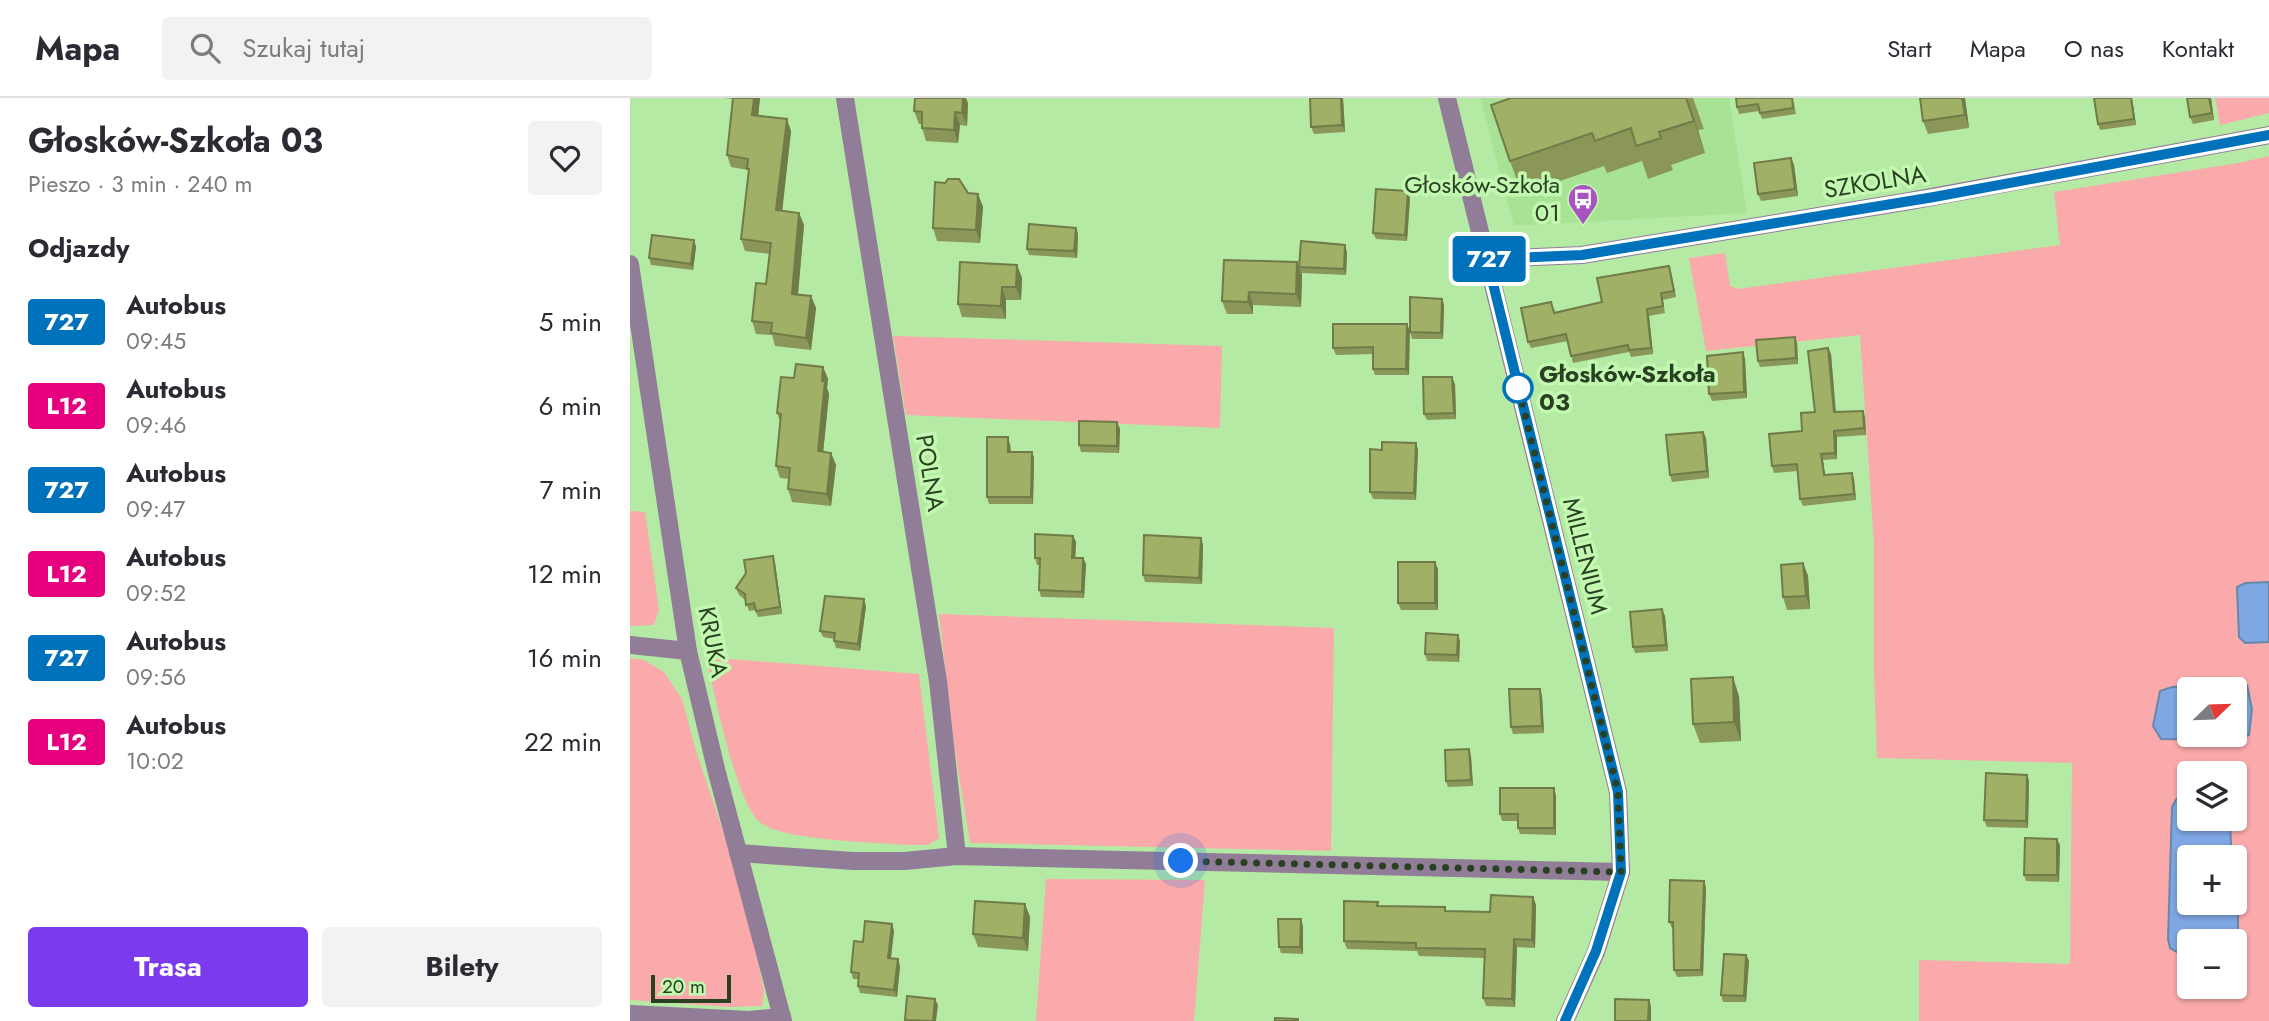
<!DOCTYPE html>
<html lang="pl">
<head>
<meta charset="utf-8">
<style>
  :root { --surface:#fff; --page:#f2f2f3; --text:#2b2b33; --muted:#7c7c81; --line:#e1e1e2; --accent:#7c3aed }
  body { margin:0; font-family:Jost,sans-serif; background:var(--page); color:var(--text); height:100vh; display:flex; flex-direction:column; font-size:26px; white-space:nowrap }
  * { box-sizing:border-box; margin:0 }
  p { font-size:23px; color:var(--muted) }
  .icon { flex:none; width:38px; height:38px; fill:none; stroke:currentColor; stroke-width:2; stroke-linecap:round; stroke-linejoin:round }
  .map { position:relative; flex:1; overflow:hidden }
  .panel { display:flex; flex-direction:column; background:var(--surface); width:630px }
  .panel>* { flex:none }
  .badge { padding:0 14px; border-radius:5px; font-size:24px; line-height:46px }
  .needle { width:46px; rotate:67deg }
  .controls { position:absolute; left:1547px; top:579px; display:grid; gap:14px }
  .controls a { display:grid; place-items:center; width:70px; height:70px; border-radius:7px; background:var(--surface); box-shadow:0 2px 5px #0004; font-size:35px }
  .scale { position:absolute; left:21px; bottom:18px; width:80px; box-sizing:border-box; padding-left:7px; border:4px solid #2a4023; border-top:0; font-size:19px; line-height:24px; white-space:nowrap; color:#2a4023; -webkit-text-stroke:5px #c2f8b0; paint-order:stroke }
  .you { position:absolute; width:35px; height:35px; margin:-18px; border:5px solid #fff; border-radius:50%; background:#1a73e8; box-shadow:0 0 0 10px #1a73e833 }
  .map>.badge { position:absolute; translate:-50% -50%; box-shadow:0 0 0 4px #fff }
  h2 { padding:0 28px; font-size:26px; line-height:63px }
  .round { display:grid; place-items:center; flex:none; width:74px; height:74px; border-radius:7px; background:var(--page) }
  .summary { display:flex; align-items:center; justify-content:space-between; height:119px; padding:0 28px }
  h1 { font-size:33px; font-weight:700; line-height:52px }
  .primary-button { display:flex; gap:14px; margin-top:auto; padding:14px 28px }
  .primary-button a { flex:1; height:80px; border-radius:7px; background:var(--accent); color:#fff; font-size:28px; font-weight:700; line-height:80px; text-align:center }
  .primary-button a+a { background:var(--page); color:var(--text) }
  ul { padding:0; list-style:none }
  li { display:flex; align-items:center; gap:21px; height:84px; padding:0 28px }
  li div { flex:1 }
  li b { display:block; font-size:26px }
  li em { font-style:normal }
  li .badge { min-width:77px; font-weight:700; text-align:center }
  header { display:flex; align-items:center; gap:42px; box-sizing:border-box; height:98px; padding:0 35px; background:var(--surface); border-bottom:2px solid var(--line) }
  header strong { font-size:33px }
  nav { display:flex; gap:38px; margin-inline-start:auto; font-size:24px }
  .search { width:490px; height:63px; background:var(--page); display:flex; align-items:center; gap:18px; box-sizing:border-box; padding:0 24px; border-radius:7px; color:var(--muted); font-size:26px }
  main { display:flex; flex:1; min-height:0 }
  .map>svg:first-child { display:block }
  .built { fill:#a8e395 }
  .green { fill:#fbaaab; fill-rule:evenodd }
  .water { fill:#7fa7e3; stroke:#6688a9; stroke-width:2; fill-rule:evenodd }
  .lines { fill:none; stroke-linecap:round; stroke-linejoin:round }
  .minor { stroke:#917d97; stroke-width:18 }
  .wall { fill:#8a9759 }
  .shaded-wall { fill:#717b48 }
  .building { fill:#a1b067; stroke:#717b48; stroke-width:2 }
  .line-casing { stroke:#fff; stroke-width:16 }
  .line { stroke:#0072bc; stroke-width:10 }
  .walk { stroke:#2a4023; stroke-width:7; stroke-dasharray:0 12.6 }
  .stop-dot { fill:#fff; stroke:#0072bc; stroke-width:3.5 }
  .labels { text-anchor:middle; stroke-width:7; stroke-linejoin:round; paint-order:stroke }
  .street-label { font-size:24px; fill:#2a4023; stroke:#c2f8b0 }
  .poi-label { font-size:24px; fill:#2a4023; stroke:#c2f8b0; text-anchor:end }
  .stop-label { font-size:24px; font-weight:bold; fill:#2a4023; stroke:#c2f8b0; text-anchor:start }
</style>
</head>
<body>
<header>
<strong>Mapa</strong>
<div class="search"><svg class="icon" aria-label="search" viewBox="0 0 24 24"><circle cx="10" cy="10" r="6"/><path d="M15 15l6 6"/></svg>Szukaj tutaj</div>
<nav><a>Start</a><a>Mapa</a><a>O nas</a><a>Kontakt</a></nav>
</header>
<main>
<section class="panel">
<div class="summary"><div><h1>Głosków-Szkoła 03</h1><p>Pieszo · 3 min · 240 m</p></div><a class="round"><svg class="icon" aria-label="heart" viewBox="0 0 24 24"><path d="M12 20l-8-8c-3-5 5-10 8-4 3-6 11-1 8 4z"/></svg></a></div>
<h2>Odjazdy</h2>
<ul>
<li><span class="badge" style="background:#0072bc;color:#fff">727</span><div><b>Autobus</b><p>09:45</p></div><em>5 min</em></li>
<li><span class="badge" style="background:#e6007e;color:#fff">L12</span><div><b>Autobus</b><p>09:46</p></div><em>6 min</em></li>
<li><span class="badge" style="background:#0072bc;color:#fff">727</span><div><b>Autobus</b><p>09:47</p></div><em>7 min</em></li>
<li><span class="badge" style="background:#e6007e;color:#fff">L12</span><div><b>Autobus</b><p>09:52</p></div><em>12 min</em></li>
<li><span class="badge" style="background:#0072bc;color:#fff">727</span><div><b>Autobus</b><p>09:56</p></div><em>16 min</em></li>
<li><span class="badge" style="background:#e6007e;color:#fff">L12</span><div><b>Autobus</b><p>10:02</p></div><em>22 min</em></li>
</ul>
<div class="primary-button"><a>Trasa</a><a>Bilety</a></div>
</section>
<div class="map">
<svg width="1639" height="923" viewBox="0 0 1639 923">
  <rect width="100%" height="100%" fill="#b5eaa4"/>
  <polygon class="built" points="850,0 1099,0 1117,115 884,128"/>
  <g class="green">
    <polygon points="1585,0 1639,0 1639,15 1590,27"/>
    <path d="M 1639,58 L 1639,923 L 1289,923 L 1289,862 L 1440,866 L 1442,665 L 1247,660 L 1244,576 L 1244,445 L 1230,237 L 1076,253 L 1059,160 L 1095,155 L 1100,188 L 1108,191 L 1430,147 L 1424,94 L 1608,65 ZM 1559,592 L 1605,592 L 1605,637 L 1559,637 ZM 1559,676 L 1605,676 L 1605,721 L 1559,721 ZM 1559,760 L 1605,760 L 1605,805 L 1559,805 ZM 1559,844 L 1605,844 L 1605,889 L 1559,889 Z"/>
    <polygon points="263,238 592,248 590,330 276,317"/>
    <polygon points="0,413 15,414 29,512 24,527 0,528"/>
    <polygon points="309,516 704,530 701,753 340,745 324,646"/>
    <path d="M 76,559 L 289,576 L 309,740 L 298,747 L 278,747 C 244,744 156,743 131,725 C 106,707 84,592 76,559 Z"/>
    <polygon points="0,560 14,562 34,574 52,601 67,656 110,784 134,892 132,908 100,909 0,902"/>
    <polygon points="416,781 575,782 564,923 406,923"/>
  </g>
  <g class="water">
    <polygon points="1639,484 1639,544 1615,545 1609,539 1607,489 1615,485"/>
    <path d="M 1617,587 L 1622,611 L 1619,637 L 1602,642 L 1531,641 L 1523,628 L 1530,593 L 1542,589 ZM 1559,592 L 1605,592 L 1605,637 L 1559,637 Z"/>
    <path d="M 1559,697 L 1559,721 L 1600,721 L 1601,747 L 1606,754 L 1608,764 L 1608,844 L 1605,854 L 1605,844 L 1559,844 L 1559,855 L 1547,854 L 1540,850 L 1538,841 L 1542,709 L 1547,700 ZM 1559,760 L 1605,760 L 1605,805 L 1559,805 Z"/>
  </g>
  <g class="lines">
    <g class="minor">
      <polyline points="215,0 308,583 327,758"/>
      <polyline points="817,0 988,694 991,774 966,854 935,923"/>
      <polyline points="857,161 952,157 1280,103 1639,37"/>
      <polyline points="0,166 58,553 86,671 153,923"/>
      <polyline points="0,547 58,553"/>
      <polyline points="108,755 223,763 274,763 327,758 991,774"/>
      <polyline points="0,916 119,922 152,919"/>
    </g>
  </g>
  <g class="wall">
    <polygon points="94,0 130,0 128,18 161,33 152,113 169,115 174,127 168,196 181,198 186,210 181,252 145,248 142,237 126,236 122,223 136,186 140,156 115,153 111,141 118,75 118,72 101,69 97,57 103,1"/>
    <polygon points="680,0 713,0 715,34 684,36 681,29"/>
    <polygon points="881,0 1063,0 1074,31 1068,32 1075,55 1041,67 1043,72 1018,81 1012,63 977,75 974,68 892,96 880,63"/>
    <polygon points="1163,0 1166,16 1132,21 1129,13 1109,16 1107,9"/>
    <polygon points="1290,0 1335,0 1339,30 1298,36 1293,23"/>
    <polygon points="1464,0 1502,0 1506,27 1470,32 1468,26"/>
    <polygon points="1557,0 1581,0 1584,22 1563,26 1560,19"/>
    <polygon points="338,5 337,28 330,27 328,45 296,43 292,30 292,26 289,26 284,13"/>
    <polygon points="1161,60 1164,67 1168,98 1131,103 1128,96"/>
    <polygon points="338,95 348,96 353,109 350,145 307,143 303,130"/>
    <polygon points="780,100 777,143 746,141 743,135"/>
    <polygon points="446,130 448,136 447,160 399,157 397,151"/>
    <polygon points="64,142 66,149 63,172 21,167 19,160"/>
    <polygon points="717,154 716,177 671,175 669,169"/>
    <polygon points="667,164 672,177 671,209 623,207 623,216 597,216 592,203"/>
    <polygon points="387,167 392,180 391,202 376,202 376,221 332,219 328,206"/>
    <polygon points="1039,168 1041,175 1046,199 1033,202 1035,215 1019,218 1023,256 1001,259 999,254 943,265 938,243 901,250 898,244 924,210 925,214 972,204"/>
    <polygon points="812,201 814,207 813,241 782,241 780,234"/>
    <polygon points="777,226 779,277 745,277 743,271 743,256 706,257 703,250"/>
    <polygon points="1167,245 1168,266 1130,269 1128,263"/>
    <polygon points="1198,250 1201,256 1206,313 1235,319 1236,337 1207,339 1207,361 1193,362 1195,377 1224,381 1226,402 1173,408 1170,401 1167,373 1144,375 1142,368 1172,333 1185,314"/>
    <polygon points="1113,254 1115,261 1117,300 1082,303 1079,296"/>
    <polygon points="193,269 198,281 197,290 199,296 193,354 201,355 206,367 201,408 162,404 158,391 159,381 150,380 146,368 150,323 147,315 164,280"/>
    <polygon points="825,286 826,321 797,322 794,316"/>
    <polygon points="487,324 490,331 489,355 451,354 449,347"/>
    <polygon points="1073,334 1076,340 1079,380 1042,384 1040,377"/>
    <polygon points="380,346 381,354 402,354 404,360 403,406 359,406 357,399"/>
    <polygon points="788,351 786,402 743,401 740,394 752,352"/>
    <polygon points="443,438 446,444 445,460 453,460 456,466 454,500 411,499 409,492 410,467 407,467 405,460"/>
    <polygon points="573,446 572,486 515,484 513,477"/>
    <polygon points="143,458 145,465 152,516 128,519 125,512 119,513 115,502 109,497 106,490 116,475"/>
    <polygon points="1173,465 1178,478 1180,511 1157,512 1153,499"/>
    <polygon points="808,471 808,512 771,512 768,505"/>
    <polygon points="236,508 230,553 206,550 204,543 204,541 193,539 190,533"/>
    <polygon points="1032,511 1035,518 1038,553 1005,555 1003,549"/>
    <polygon points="830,543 829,564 797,563 795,556"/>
    <polygon points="910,591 912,598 914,635 883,636 881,629"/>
    <polygon points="1109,598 1111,643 1070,645 1063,626"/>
    <polygon points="841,658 843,688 818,689 816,683"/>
    <polygon points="1397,677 1399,683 1398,730 1357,729 1354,722"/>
    <polygon points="926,697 926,737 890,736 888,730 888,723 872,723 870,716"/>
    <polygon points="1430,747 1429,784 1396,783 1394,777"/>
    <polygon points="1074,783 1076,790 1073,878 1047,879 1044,872 1043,830 1042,830 1039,824"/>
    <polygon points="903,799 906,807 905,850 887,849 885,909 856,908 853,900 854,860 789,858 787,853 717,851 714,843 748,804 749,808 816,813 860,814"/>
    <polygon points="395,806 400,819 398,853 348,849 343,836"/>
    <polygon points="262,826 264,833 261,860 270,868 267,899 230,895 228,888 229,881 223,881 221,874 233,844"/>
    <polygon points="673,828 673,856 651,855 649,849"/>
    <polygon points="1116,857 1119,863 1116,904 1093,904 1091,897"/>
  </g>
  <g class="shaded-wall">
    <polygon points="124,0 130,0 127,30 122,17"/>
    <polygon points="333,0 336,0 338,5 337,28 332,15"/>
    <polygon points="711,0 713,0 715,34 712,27"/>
    <polygon points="1056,0 1068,32 1075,55 1064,23"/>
    <polygon points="1332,0 1335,0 1339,30 1335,17"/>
    <polygon points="1501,0 1502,0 1506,27 1504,21"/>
    <polygon points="1579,0 1581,0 1584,22 1582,15"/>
    <polygon points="325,14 330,27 328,45 324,32"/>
    <polygon points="157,21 161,33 151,124 146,112"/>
    <polygon points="1161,60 1164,67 1168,98 1165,91"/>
    <polygon points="778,93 780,100 777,143 775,137"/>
    <polygon points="348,96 353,109 350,145 346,132"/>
    <polygon points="169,115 174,127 167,208 162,196"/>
    <polygon points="446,130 448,136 447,160 444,153"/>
    <polygon points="64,142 66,149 63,172 61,166"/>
    <polygon points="715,147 717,154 716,177 714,171"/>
    <polygon points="667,164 672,177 671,209 666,196"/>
    <polygon points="387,167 392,180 391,202 386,189"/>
    <polygon points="1039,168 1041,175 1046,199 1044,193"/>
    <polygon points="372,189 376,202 376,221 371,208"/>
    <polygon points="619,194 623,207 623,216 618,204"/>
    <polygon points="181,198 186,210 181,252 176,240"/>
    <polygon points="812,201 814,207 813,241 811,235"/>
    <polygon points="1017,211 1019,218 1023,256 1021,250"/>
    <polygon points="777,226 780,233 779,277 776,271"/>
    <polygon points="1165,239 1167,245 1168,266 1166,260"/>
    <polygon points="1198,250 1201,256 1206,320 1204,314"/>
    <polygon points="1113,254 1115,261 1117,300 1114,294"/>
    <polygon points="193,269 198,281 197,290 199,296 192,366 188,353"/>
    <polygon points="822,279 825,286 826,321 824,315"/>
    <polygon points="1233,313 1235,319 1236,337 1234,330"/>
    <polygon points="487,324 490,331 489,355 487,348"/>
    <polygon points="1204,333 1207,339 1207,361 1205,355"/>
    <polygon points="1073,334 1076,340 1079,380 1077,373"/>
    <polygon points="378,339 380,346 381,360 378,354"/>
    <polygon points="786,345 788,351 786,402 784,395"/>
    <polygon points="402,354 404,360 403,406 401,399"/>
    <polygon points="201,355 206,367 201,408 197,396"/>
    <polygon points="1191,356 1193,362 1196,384 1194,377"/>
    <polygon points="1222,375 1224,381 1226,402 1224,396"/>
    <polygon points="443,438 446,444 445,466 442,460"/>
    <polygon points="571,440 573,446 572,486 569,480"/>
    <polygon points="143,458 145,465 152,516 150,509"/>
    <polygon points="453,460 456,466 454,500 452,494"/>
    <polygon points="805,464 808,471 808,512 805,505"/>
    <polygon points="1173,465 1178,478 1180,511 1176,498"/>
    <polygon points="234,501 236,508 230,553 228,546"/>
    <polygon points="1032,511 1035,518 1038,553 1036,547"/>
    <polygon points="828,537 830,543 829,564 827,557"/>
    <polygon points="1103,579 1109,598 1111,643 1104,624"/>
    <polygon points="910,591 912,598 914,635 912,628"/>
    <polygon points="839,651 841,658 843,688 841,682"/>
    <polygon points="1397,677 1399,683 1398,730 1396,723"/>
    <polygon points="924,690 926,697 926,737 924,730"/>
    <polygon points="1427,741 1430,747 1429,784 1427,777"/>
    <polygon points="1074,783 1076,790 1073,878 1071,872"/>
    <polygon points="903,799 906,807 905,850 902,842"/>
    <polygon points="395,806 400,819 398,853 393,840"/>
    <polygon points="671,821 673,828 673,856 670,849"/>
    <polygon points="262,826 264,833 260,867 258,860"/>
    <polygon points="884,841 887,849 885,909 882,901"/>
    <polygon points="1116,857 1119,863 1116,904 1114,898"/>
    <polygon points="268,861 270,868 267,899 264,892"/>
    <polygon points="305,901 308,907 306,923 303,923"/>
    <polygon points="1019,902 1021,908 1021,923 1018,923"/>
  </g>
  <g class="building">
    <polygon points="103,0 124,0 122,17 157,21 146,112 169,115 162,196 181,198 176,240 141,235 142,225 122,223 126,185 136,186 141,145 111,141 119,71 117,71 118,61 97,57"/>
    <polygon points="285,0 333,0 332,15 325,14 324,32 292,30 292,14 284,13"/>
    <polygon points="680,0 711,0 712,27 681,29"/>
    <polygon points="881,0 1056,0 1064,23 1029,34 1031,40 1006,48 1001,30 965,43 962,35 880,63 861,7"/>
    <polygon points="1106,0 1162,0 1163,10 1130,15 1128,6 1107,9"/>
    <polygon points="1290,0 1332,0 1335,17 1293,23"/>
    <polygon points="1464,0 1501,0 1504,21 1468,26"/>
    <polygon points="1557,0 1579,0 1582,15 1560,19"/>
    <polygon points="1161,60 1165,91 1128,96 1124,65"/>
    <polygon points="318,81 329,81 338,95 348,96 346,132 303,130 305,84 315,85"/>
    <polygon points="746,91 778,93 775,137 743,135"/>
    <polygon points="399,126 446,130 444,153 397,151"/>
    <polygon points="22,137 64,142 61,166 19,160"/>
    <polygon points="671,143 715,147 714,171 669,169"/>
    <polygon points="594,162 667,164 666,196 619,194 618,204 592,203"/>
    <polygon points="330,164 387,167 386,189 372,189 371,208 328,206"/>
    <polygon points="1039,168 1044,193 1031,195 1033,208 1017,211 1021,250 999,252 998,247 941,258 936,236 898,244 891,210 921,204 924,215 972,204 967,180"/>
    <polygon points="780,199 812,201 811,235 780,234"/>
    <polygon points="703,226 777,226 776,271 743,271 743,249 703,250"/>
    <polygon points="1165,239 1166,260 1128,263 1126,242"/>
    <polygon points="1198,250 1204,314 1233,313 1234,330 1204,333 1205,355 1191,356 1194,377 1222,375 1224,396 1170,401 1167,366 1142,368 1139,336 1172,333 1171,315 1185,314 1178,253"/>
    <polygon points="1113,254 1114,294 1079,296 1077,258"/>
    <polygon points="166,266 193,269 192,283 195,283 188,353 201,355 197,396 158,391 160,370 146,368 151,316 147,315 151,279 164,280"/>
    <polygon points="793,279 822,279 824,315 794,316"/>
    <polygon points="449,323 487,324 487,348 449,347"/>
    <polygon points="1073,334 1077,373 1040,377 1036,337"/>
    <polygon points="357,339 378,339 378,354 402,354 401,399 357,399"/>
    <polygon points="752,344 786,345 784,395 740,394 740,351 752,352"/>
    <polygon points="405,436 443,438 442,460 453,460 452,494 409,492 410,460 405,460"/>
    <polygon points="514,437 571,440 569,480 513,477"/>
    <polygon points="143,458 150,509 126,513 124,505 116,507 115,496 106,490 116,475 114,462"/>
    <rect x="768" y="464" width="37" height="41"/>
    <polygon points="1173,465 1176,498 1153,499 1151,467"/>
    <polygon points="195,498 234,501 228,546 204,543 205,535 190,533"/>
    <polygon points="1032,511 1036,547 1003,549 1000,514"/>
    <polygon points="796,535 828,537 827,557 795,556"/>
    <polygon points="1103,579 1104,624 1063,626 1061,581"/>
    <polygon points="879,591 910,591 912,628 881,629"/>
    <polygon points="839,651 841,682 816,683 815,652"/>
    <polygon points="1356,675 1397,677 1396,723 1354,722"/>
    <polygon points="870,690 924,690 924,730 888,730 888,716 870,716"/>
    <polygon points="1395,740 1427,741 1427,777 1394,777"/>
    <polygon points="1040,782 1074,783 1071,872 1044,872 1043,824 1039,824"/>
    <polygon points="861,797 903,799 902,842 884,841 882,901 853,900 855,851 786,850 786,845 714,843 714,803 748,804 747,808 815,809 815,813 860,814"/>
    <polygon points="345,803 395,806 393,840 343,836"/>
    <polygon points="648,821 671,821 670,849 649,849"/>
    <polygon points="235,823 262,826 258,860 268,861 264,892 228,888 229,875 221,874 224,843 233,844"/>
    <polygon points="1094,856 1116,857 1114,898 1091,897"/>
    <polygon points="277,898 305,901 303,923 275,922"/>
    <polygon points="985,901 1019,902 1018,923 985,923"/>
    <polygon points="645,920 668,921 668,923 645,923"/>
  </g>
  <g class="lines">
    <g class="line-casing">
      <polyline id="line" points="935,923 966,853 991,774 988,694 857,161 952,157 1304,99 1639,37"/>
    </g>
    <use href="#line" class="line"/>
    <polyline class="walk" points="551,763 991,774 988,694 886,280 888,290"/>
  </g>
  <defs>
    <g id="bus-pin" transform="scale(1.575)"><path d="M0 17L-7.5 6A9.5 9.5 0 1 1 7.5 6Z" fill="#a953c1" stroke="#c2f8b0"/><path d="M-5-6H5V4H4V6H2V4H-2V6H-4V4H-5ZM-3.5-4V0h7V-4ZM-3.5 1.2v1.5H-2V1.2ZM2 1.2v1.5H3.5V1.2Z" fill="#fff"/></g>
  </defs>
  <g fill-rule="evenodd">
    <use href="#bus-pin" x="953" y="101"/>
  </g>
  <circle class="stop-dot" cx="888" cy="290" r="14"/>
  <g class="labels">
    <g class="street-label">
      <text transform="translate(1245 84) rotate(-9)" y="8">SZKOLNA</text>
      <text transform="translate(300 375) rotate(81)" y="8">POLNA</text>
      <text transform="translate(955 458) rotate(76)" y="8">MILLENIUM</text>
      <text transform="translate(83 544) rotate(79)" y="8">KRUKA</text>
    </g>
    <g class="poi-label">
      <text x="930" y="95">Głosków-Szkoła<tspan x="930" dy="28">01</tspan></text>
    </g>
    <g class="stop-label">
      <text x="909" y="284">Głosków-Szkoła<tspan x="909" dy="28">03</tspan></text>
    </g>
  </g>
</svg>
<div class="controls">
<a><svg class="needle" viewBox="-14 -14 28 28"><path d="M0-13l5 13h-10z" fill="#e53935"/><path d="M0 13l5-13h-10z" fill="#7c7c81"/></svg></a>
<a><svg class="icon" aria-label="layers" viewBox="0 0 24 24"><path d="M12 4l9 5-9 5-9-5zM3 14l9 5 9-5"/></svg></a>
<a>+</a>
<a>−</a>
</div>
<div class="scale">20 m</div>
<div class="you" style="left:551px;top:763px"></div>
<b class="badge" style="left:859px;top:161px;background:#0072bc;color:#fff">727</b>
</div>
</main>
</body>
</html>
